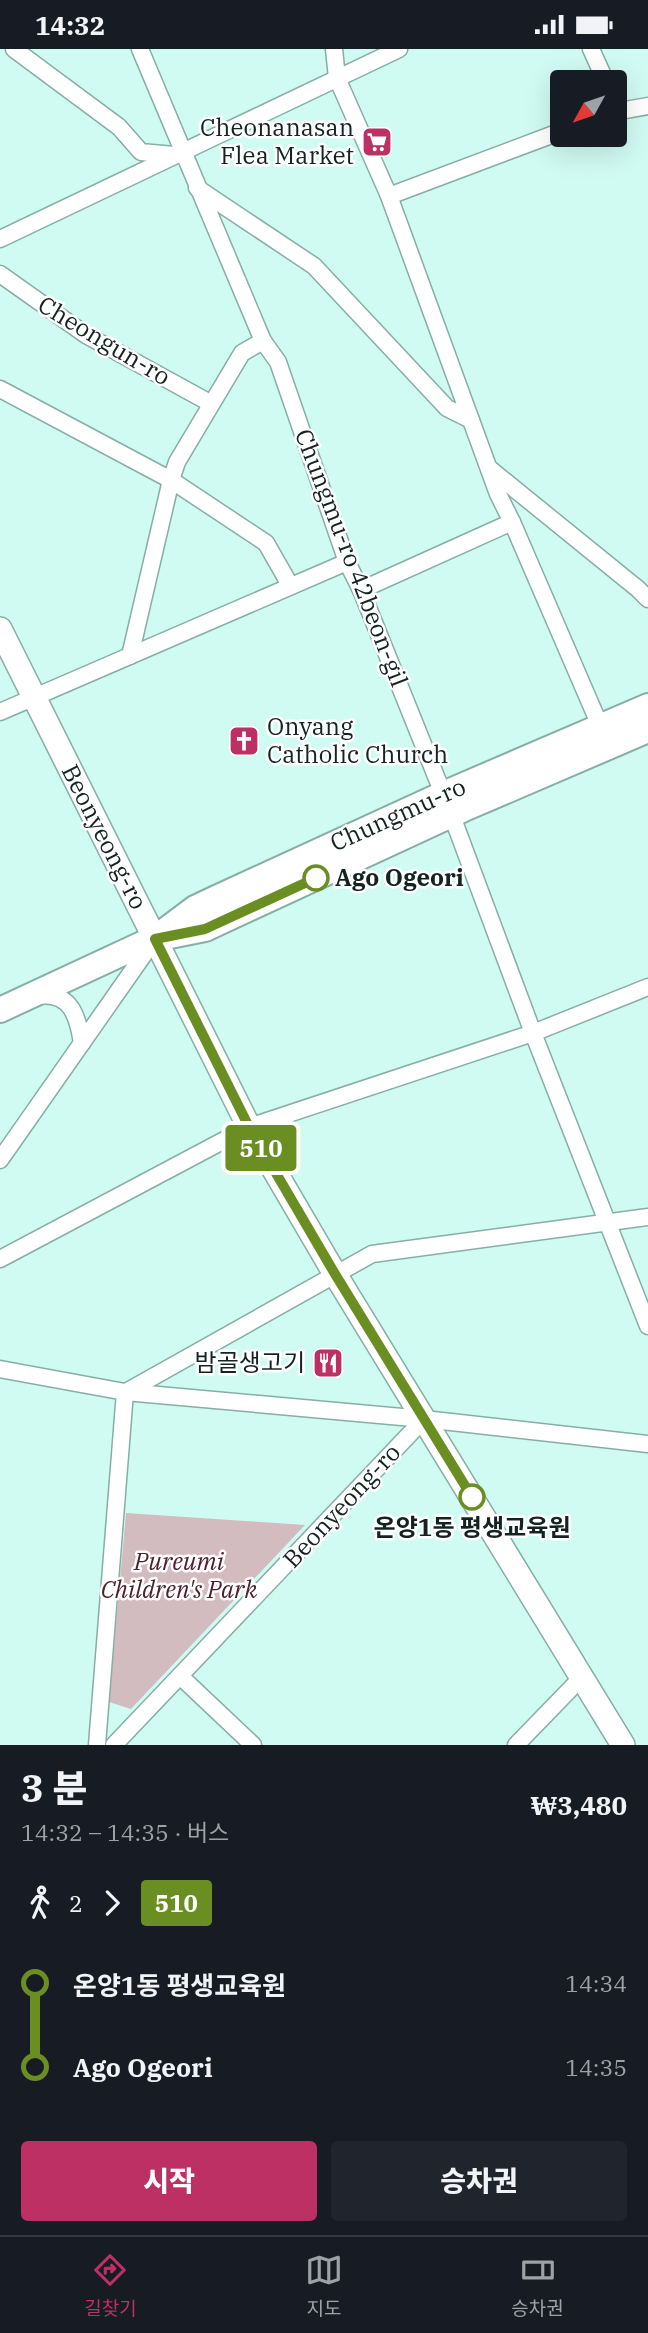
<!DOCTYPE html>
<html lang="ko">
<head>
<meta charset="utf-8">
<style>
  :root { --surface:#171b24; --page:#20242c; --text:#f1f3f6; --muted:#9ea1a6; --line:#363941; --accent:#bc3064 }
  body { margin:0; font-family:"IBM Plex Serif","Noto Sans KR",serif; background:var(--page); color:var(--text); height:100vh; display:flex; flex-direction:column; font-size:26px; white-space:nowrap }
  * { box-sizing:border-box; margin:0 }
  p { font-size:23px; color:var(--muted) }
  .icon { flex:none; width:38px; height:38px; fill:none; stroke:currentColor; stroke-width:2; stroke-linecap:round; stroke-linejoin:round }
  .map { position:relative; height:1696px; overflow:hidden }
  .side { display:flex; flex-direction:column; background:var(--surface); flex:1 }
  .side>* { flex:none }
  .badge { padding:0 14px; border-radius:5px; font-size:24px; line-height:46px }
  .needle { width:46px; rotate:230deg }
  .tools { position:absolute; left:550px; top:21px; display:grid; gap:14px }
  .tools a { display:grid; place-items:center; width:77px; height:77px; border-radius:7px; background:var(--surface); box-shadow:0 7px 28px #0002; font-size:35px }
  .map>.badge { position:absolute; translate:-50% -50%; box-shadow:0 0 0 4px #fff }
  .legs { display:flex; align-items:center; gap:10px; height:77px; padding:0 21px; font-size:23px }
  .legs p { margin-inline-start:auto }
  .summary { display:flex; align-items:center; justify-content:space-between; height:119px; padding:0 21px }
  h1 { font-size:38px; font-weight:800; line-height:52px }
  .action { display:flex; gap:14px; margin-top:auto; padding:14px 21px }
  .action a { flex:1; height:80px; border-radius:7px; background:var(--accent); color:#fff; font-size:28px; font-weight:800; line-height:80px; text-align:center }
  .action a+a { background:var(--page); color:var(--text) }
  ul { padding:0 21px; list-style:none }
  li { display:flex; align-items:center; gap:24px; height:84px; font-size:26px }
  li i { display:grid; place-items:center; width:10px; height:100%; margin:0 9px; background:currentColor }
  li i::after { content:''; width:18px; height:18px; margin:-9px; border:5px solid; border-radius:50%; background:var(--surface) }
  li p { margin-inline-start:auto }
  li:first-child i { background:linear-gradient(#0000 50%,currentColor 0) }
  li:last-child i { background:linear-gradient(currentColor 50%,#0000 0) }
  .status { display:flex; justify-content:space-between; align-items:center; height:49px; padding:0 35px; background:var(--surface); direction:ltr }
  .status svg { height:19px; fill:currentColor }
  .tab-bar { display:flex; justify-content:space-around; align-items:center; height:98px; border-top:2px solid var(--line); background:var(--surface); font-size:19px; color:var(--muted) }
  .tab-bar a { display:grid; justify-items:center; gap:4px }
  .tab-bar .selected { color:var(--accent) }
  .map>svg:first-child { display:block }
  .green { fill:#d2bcc0 }
  .lines { fill:none; stroke-linecap:round; stroke-linejoin:round }
  .street-casing { stroke:#86aea6; stroke-width:19 }
  .secondary-casing { stroke:#86aea6; stroke-width:26 }
  .primary-casing { stroke:#86aea6; stroke-width:28 }
  .street { stroke:#fff; stroke-width:16 }
  .secondary { stroke:#fff; stroke-width:23 }
  .primary { stroke:#fff; stroke-width:24 }
  .line-1-casing { stroke:#fff; stroke-width:16 }
  .line-1 { stroke:#6b8e23; stroke-width:10 }
  .stop-1-dot { fill:#fff; stroke:#6b8e23; stroke-width:3.5 }
  .labels { text-anchor:middle; stroke-width:5; stroke-linejoin:round; paint-order:stroke }
  .poi-label { font-size:24px; fill:#132320; stroke:#fff; text-anchor:end }
  .street-label { font-size:24px; fill:#132320; stroke:#fff }
  .stop-label { font-size:24px; font-weight:bold; fill:#132320; stroke:#fff; text-anchor:start }
  .park-label { font-size:24px; font-style:italic; fill:#4e202e; stroke:#fff }
</style>
</head>
<body>
<div class="status"><b>14:32</b><svg viewBox="0 0 49 12"><path d="M0 12V9h3v3zM5 12V6h3v6zM10 12V3h3v9zM15 12V0h3v12zM26 1h20v11H26zM47 4h2v5h-2z"/></svg></div>
<div class="map">
<svg width="648" height="1696" viewBox="0 0 648 1696">
  <rect width="100%" height="100%" fill="#d0fbf2"/>
  <polygon class="green" points="126,1464 305,1476 131,1660 109,1653"/>
  <g class="lines">
    <g class="street-casing">
      <g id="street">
        <polyline points="14,0 119,78 141,103 174,106"/>
        <polyline points="140,0 263,292 278,313 347,513 361,541 452,767 533,984 648,1277"/>
        <polyline points="334,0 337,29 389,147 498,445 512,473 604,686"/>
        <polyline points="591,0 606,33"/>
        <polyline points="614,63 648,57"/>
        <polyline points="197,139 314,217 447,359 471,371"/>
        <polyline points="389,147 562,82"/>
        <polyline points="0,190 399,0"/>
        <polyline points="0,225 86,286 210,354"/>
        <polyline points="0,340 171,431 266,494 290,536"/>
        <polyline points="490,420 638,540 648,550"/>
        <polyline points="361,541 512,473"/>
        <polyline points="130,607 171,431 177,413 242,304 263,292"/>
        <polyline points="0,663 347,513"/>
        <path d="M 38,947 C 71,942 78,968 82,994"/>
        <polyline points="0,1111 154,891"/>
        <polyline points="0,1210 249,1078 533,984 648,938"/>
        <polyline points="0,1320 125,1343 424,1370 648,1395"/>
        <polyline points="126,1343 372,1205 648,1168"/>
        <polyline points="180,1627 253,1696"/>
        <polyline points="97,1696 125,1343"/>
        <polyline points="114,1696 424,1370"/>
        <polyline points="516,1696 582,1628"/>
      </g>
    </g>
    <g class="secondary-casing">
      <polyline id="secondary" points="0,580 249,1078 335,1225 623,1696"/>
    </g>
    <g class="primary-casing">
      <g id="primary">
        <polyline points="160,889 205,880 464,760 648,681"/>
        <polyline points="0,961 155,889 195,859 214,850 443,745 648,657"/>
      </g>
    </g>
    <use href="#street" class="street"/>
    <use href="#secondary" class="secondary"/>
    <use href="#primary" class="primary"/>
  </g>
  <g class="lines">
    <g class="line-1-casing">
      <polyline id="line-1" points="316,829 205,880 155,890 249,1078 335,1225 472,1448"/>
    </g>
    <use href="#line-1" class="line-1"/>
  </g>
  <defs>
    <g id="supermarket-square" transform="scale(1.575)"><rect x="-9" y="-9" width="18" height="18" rx="4" fill="#bc3064" stroke="#fff"/><path d="M-6-5.5h2.5l.6 2H6L4.5 2H-2.5L-4.4-4H-6ZM-1.5 3.2a1.3 1.3 0 1 0 .1 0ZM3 3.2a1.3 1.3 0 1 0 .1 0Z" fill="#fff"/></g>
    <g id="church-square" transform="scale(1.575)"><rect x="-9" y="-9" width="18" height="18" rx="4" fill="#bc3064" stroke="#fff"/><path d="M-1.2-6h2.4v3.5h3.3v2.4h-3.3V6h-2.4V-.1h-3.3v-2.4h3.3Z" fill="#fff"/></g>
    <g id="restaurant-square" transform="scale(1.575)"><rect x="-9" y="-9" width="18" height="18" rx="4" fill="#bc3064" stroke="#fff"/><path d="M-5-6h1v4h1v-4h1v4h1v-4h1v5L-1.5 .5V6h-2V.5L-5-1ZM5-6V6H3V1.5H1.5Q1.5-4 5-6Z" fill="#fff"/></g>
  </defs>
  <g fill-rule="evenodd">
    <use href="#supermarket-square" x="377" y="93"/>
    <use href="#church-square" x="244" y="692"/>
    <use href="#restaurant-square" x="328" y="1314"/>
  </g>
  <g class="stop-1-dot">
    <circle cx="316" cy="829" r="12"/>
    <circle cx="472" cy="1448" r="12"/>
  </g>
  <g class="labels">
    <g class="poi-label">
      <text x="354" y="87">Cheonanasan<tspan x="354" dy="28">Flea Market</tspan></text>
      <text x="267" y="686" text-anchor="start">Onyang<tspan x="267" dy="28">Catholic Church</tspan></text>
      <text x="305" y="1322">밤골생고기</text>
    </g>
    <g class="street-label">
      <text transform="translate(104 292) rotate(31)" y="8">Cheongun-ro</text>
      <text transform="translate(351 509) rotate(69)" y="8">Chungmu-ro 42beon-gil</text>
      <text transform="translate(398 766) rotate(-24)" y="8">Chungmu-ro</text>
      <text transform="translate(104 788) rotate(63)" y="8">Beonyeong-ro</text>
      <text transform="translate(342 1457) rotate(-47)" y="8">Beonyeong-ro</text>
    </g>
    <g class="stop-label">
      <text x="335" y="837">Ago Ogeori</text>
      <text x="472" y="1487" text-anchor="middle">온양1동 평생교육원</text>
    </g>
    <g class="park-label">
      <text x="179" y="1521">Pureumi<tspan x="179" dy="28">Children's Park</tspan></text>
    </g>
  </g>
</svg>
<div class="tools">
<a><svg class="needle" viewBox="-14 -14 28 28"><path d="M0-13l5 13h-10z" fill="#e53935"/><path d="M0 13l5-13h-10z" fill="#9ea1a6"/></svg></a>
</div>
<b class="badge" style="left:261px;top:1099px;background:#6b8e23;color:#fff">510</b>
</div>
<section class="side">
<div class="summary"><div><h1>3 분</h1><p>14:32 – 14:35 · 버스</p></div><b>₩3,480</b></div>
<div class="legs"><svg class="icon" aria-label="walk" viewBox="0 0 24 24"><circle cx="13" cy="4" r="2"/><path d="M13 8l-2 6 4 7M11 14l-3 7M7 12l3-4h3l4 4"/></svg>2<svg class="icon" aria-label="forward" viewBox="0 0 24 24"><path d="M9 5l7 7-7 7"/></svg><b class="badge" style="background:#6b8e23;color:#fff">510</b></div>
<ul>
<li><i style="color:#6b8e23"></i><b>온양1동 평생교육원</b><p>14:34</p></li>
<li><i style="color:#6b8e23"></i><b>Ago Ogeori</b><p>14:35</p></li>
</ul>
<div class="action"><a>시작</a><a>승차권</a></div>
</section>
<nav class="tab-bar">
<a class="selected"><svg class="icon" aria-label="directions" viewBox="0 0 24 24"><path d="M12 3l9 9-9 9-9-9zM9 14v-3h6M13 9l2 2-2 2"/></svg>길찾기</a>
<a><svg class="icon" aria-label="map" viewBox="0 0 24 24"><path d="M3 6l6-2 6 2 6-2v14l-6 2-6-2-6 2zM9 4v14M15 6v14"/></svg>지도</a>
<a><svg class="icon" aria-label="tickets" viewBox="0 0 24 24"><path d="M3 7h18v10H3zM15 7v10"/></svg>승차권</a>
</nav>
</body>
</html>
